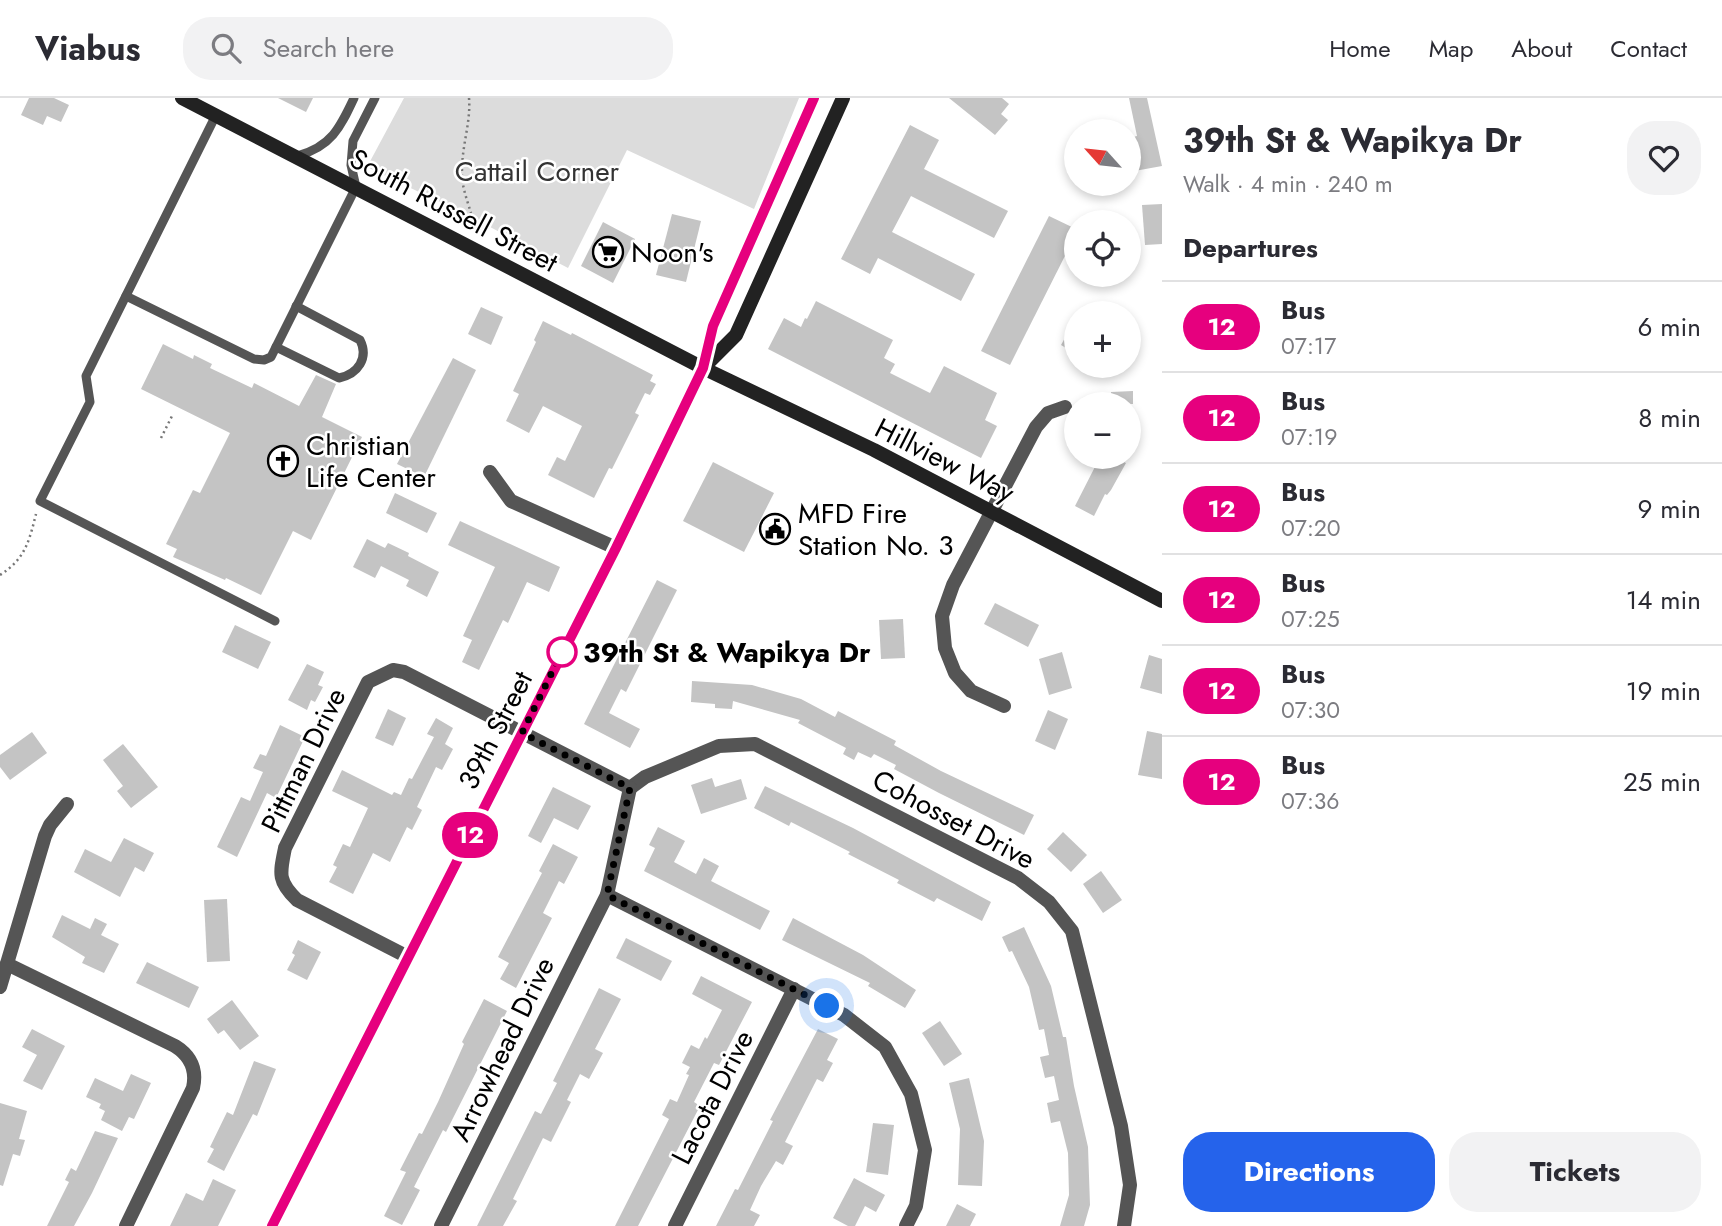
<!DOCTYPE html>
<html lang="en">
<head>
<meta charset="utf-8">
<style>
  :root { --surface:#fff; --page:#f2f2f3; --text:#2b2b33; --muted:#7c7c81; --line:#e1e1e2; --accent:#2563eb }
  body { margin:0; font-family:Jost,sans-serif; background:var(--page); color:var(--text); height:100vh; display:flex; flex-direction:column; font-size:26px; white-space:nowrap }
  * { box-sizing:border-box; margin:0 }
  p { font-size:23px; color:var(--muted) }
  .icon { flex:none; width:38px; height:38px; fill:none; stroke:currentColor; stroke-width:2; stroke-linecap:round; stroke-linejoin:round }
  .map { position:relative; flex:1; overflow:hidden }
  .panel { display:flex; flex-direction:column; background:var(--surface); width:560px }
  .panel>* { flex:none }
  .badge { padding:0 14px; border-radius:23px; font-size:24px; line-height:46px }
  .needle { width:46px; rotate:297deg }
  .tools { position:absolute; left:1064px; top:21px; display:grid; gap:14px }
  .tools a { display:grid; place-items:center; width:77px; height:77px; border-radius:50%; background:var(--surface); box-shadow:0 4px 10px #0003; font-size:35px }
  .you { position:absolute; width:35px; height:35px; margin:-18px; border:5px solid #fff; border-radius:50%; background:#1a73e8; box-shadow:0 0 0 10px #1a73e833 }
  .map>.badge { position:absolute; translate:-50% -50%; box-shadow:0 0 0 4px #fff }
  h2 { padding:0 21px; font-size:26px; line-height:63px }
  .round { display:grid; place-items:center; flex:none; width:74px; height:74px; border-radius:28px; background:var(--page) }
  .overview { display:flex; align-items:center; justify-content:space-between; height:119px; padding:0 21px }
  h1 { font-size:33px; font-weight:700; line-height:52px }
  .cta { display:flex; gap:14px; margin-top:auto; padding:14px 21px }
  .cta a { flex:1; height:80px; border-radius:28px; background:var(--accent); color:#fff; font-size:28px; font-weight:700; line-height:80px; text-align:center }
  .cta a+a { background:var(--page); color:var(--text) }
  ul { padding:0; list-style:none }
  li { display:flex; align-items:center; gap:21px; height:91px; padding:0 21px; border-top:2px solid var(--line) }
  li div { flex:1 }
  li b { display:block; font-size:26px }
  li em { font-style:normal }
  li .badge { min-width:77px; font-weight:700; text-align:center }
  header { display:flex; align-items:center; gap:42px; box-sizing:border-box; height:98px; padding:0 35px; background:var(--surface); border-bottom:2px solid var(--line) }
  header strong { font-size:33px }
  nav { display:flex; gap:38px; margin-inline-start:auto; font-size:24px }
  .search { width:490px; height:63px; background:var(--page); display:flex; align-items:center; gap:18px; box-sizing:border-box; padding:0 24px; border-radius:28px; color:var(--muted); font-size:26px }
  main { display:flex; flex:1; min-height:0 }
  .map>svg:first-child { display:block }
  .green { fill:#dcdcdc }
  .building { fill:#c4c4c4 }
  .lines { fill:none; stroke-linecap:round; stroke-linejoin:round }
  .path { stroke:#777; stroke-width:2.5; stroke-dasharray:2 3.5; stroke-linecap:butt }
  .lane { stroke:#555; stroke-width:9 }
  .street { stroke:#555; stroke-width:14 }
  .secondary { stroke:#222; stroke-width:14 }
  .line-casing { stroke:#fff; stroke-width:16 }
  .line { stroke:#e6007e; stroke-width:10 }
  .walk { stroke:#000; stroke-width:7; stroke-dasharray:0 12.6 }
  .stop-dot { fill:#fff; stroke:#e6007e; stroke-width:3.5 }
  .labels { text-anchor:middle; stroke-width:5; stroke-linejoin:round; paint-order:stroke }
  .park-label { font-size:28px; fill:#333; stroke:#fff }
  .street-label { font-size:28px; fill:#000; stroke:#fff }
  .poi-label { font-size:28px; fill:#000; stroke:#fff; text-anchor:start }
  .stop-label { font-size:28px; font-weight:bold; fill:#000; stroke:#fff; text-anchor:start }
</style>
</head>
<body>
<header>
<strong>Viabus</strong>
<div class="search"><svg class="icon" aria-label="search" viewBox="0 0 24 24"><circle cx="10" cy="10" r="6"/><path d="M15 15l6 6"/></svg>Search here</div>
<nav><a>Home</a><a>Map</a><a>About</a><a>Contact</a></nav>
</header>
<main>
<div class="map">
<svg width="1162" height="1128" viewBox="0 0 1162 1128">
  <rect width="100%" height="100%" fill="#fff"/>
  <polygon class="green" points="404,0 799,0 754,111 627,52 568,170 473,120 367,69"/>
  <g class="building">
    <polygon points="29,0 54,0 69,7 61,24 47,18 43,27 21,17"/>
    <polygon points="278,0 313,0 306,14"/>
    <polygon points="949,0 1002,0 1009,6 1001,16 1008,22 995,37"/>
    <polygon points="1129,0 1147,0 1162,68 1129,74 1129,40 1137,38"/>
    <polygon points="910,27 939,42 924,71 1008,113 994,140 911,98 892,134 975,176 961,203 878,160 870,176 841,161"/>
    <polygon points="1162,106 1162,146 1145,147 1142,107"/>
    <polygon points="672,116 701,123 686,184 656,177"/>
    <polygon points="1049,118 1076,131 1076,136 1010,267 981,253"/>
    <polygon points="603,124 635,141 613,185 581,168"/>
    <polygon points="816,203 893,242 884,260 895,266 890,275 930,295 944,268 997,295 985,322 997,328 981,360 768,251 784,220 801,229 805,220 807,221"/>
    <polygon points="481,209 503,219 491,247 468,236"/>
    <polygon points="1076,220 1076,256 1061,247"/>
    <polygon points="543,223 571,237 572,235 653,277 650,283 656,286 650,297 645,295 635,315 639,317 612,371 609,370 594,400 548,377 557,359 565,363 582,328 543,308 529,335 506,323 519,296 513,293 536,244 534,242"/>
    <polygon points="163,246 193,261 194,257 212,266 210,270 252,290 254,285 299,308 316,277 336,286 322,319 362,339 311,442 293,433 261,497 226,480 225,482 173,459 177,451 166,446 193,392 200,395 230,335 141,291"/>
    <polygon points="453,260 476,272 424,379 397,366"/>
    <polygon points="1133,293 1133,306 1111,306 1111,294"/>
    <polygon points="1100,359 1113,359 1126,365 1111,392 1107,397 1105,396 1094,418 1075,408"/>
    <polygon points="713,364 774,395 744,454 683,423"/>
    <polygon points="395,395 437,415 427,435 386,415"/>
    <polygon points="460,423 560,469 549,494 527,484 508,525 503,522 479,572 462,564 472,542 463,538 495,469 448,447"/>
    <polygon points="367,441 385,450 388,445 409,455 408,458 439,474 427,499 406,488 409,482 381,468 375,480 353,469"/>
    <polygon points="657,482 677,492 626,594 621,591 609,615 640,631 630,650 584,626"/>
    <polygon points="995,505 1039,527 1028,549 984,526"/>
    <polygon points="903,521 905,560 881,561 879,522"/>
    <polygon points="235,527 271,544 258,571 222,554"/>
    <polygon points="1062,554 1072,590 1049,597 1039,561"/>
    <polygon points="1149,557 1162,561 1162,596 1140,590"/>
    <polygon points="307,566 324,574 318,587 323,589 315,604 311,602 307,612 288,602"/>
    <polygon points="692,583 752,587 801,601 835,619 838,613 896,643 894,647 941,673 1034,717 1024,737 939,695 894,671 896,667 874,656 871,660 858,654 854,662 843,656 846,650 798,625 800,622 733,603 732,611 715,610 715,606 691,604"/>
    <polygon points="388,611 406,620 393,648 375,640"/>
    <polygon points="1048,612 1068,621 1055,652 1035,643"/>
    <polygon points="436,620 453,630 445,646 453,651 442,672 436,669 417,709 422,712 412,732 407,729 390,764 373,755 353,796 329,784 337,769 333,767 343,746 350,749 368,710 332,693 342,672 392,697 394,694 401,697 409,680 412,681 434,639 427,636"/>
    <polygon points="280,627 305,639 276,700 267,695 237,759 217,749 241,699 250,703 263,674 253,670 260,656 266,658"/>
    <polygon points="1147,633 1162,636 1162,681 1138,677"/>
    <polygon points="32,634 47,655 10,682 0,669 0,657"/>
    <polygon points="123,646 158,689 131,710 117,693 123,688 103,662"/>
    <polygon points="712,680 715,689 741,681 747,701 701,716 691,687"/>
    <polygon points="765,688 853,730 991,804 982,823 937,800 934,804 897,785 899,782 848,756 850,754 791,724 789,728 754,710"/>
    <polygon points="553,689 591,708 578,732 554,720 541,745 528,738"/>
    <polygon points="658,729 685,743 674,764 696,776 704,760 719,768 711,783 770,813 760,832 644,773 655,750 649,747"/>
    <polygon points="1063,734 1087,757 1071,774 1047,751"/>
    <polygon points="124,740 154,755 144,774 135,769 120,799 74,774 85,751 111,764"/>
    <polygon points="553,746 578,759 564,786 559,783 543,815 552,820 516,890 500,881 509,865 498,859 542,775 539,773"/>
    <polygon points="1101,773 1122,802 1103,815 1083,786"/>
    <polygon points="227,801 230,863 207,864 204,802"/>
    <polygon points="62,817 90,831 95,820 107,826 101,837 119,846 104,875 82,865 85,859 52,839"/>
    <polygon points="793,820 863,857 916,892 905,910 868,888 870,885 782,842"/>
    <polygon points="1024,829 1051,888 1063,939 1066,939 1074,988 1088,1049 1090,1107 1084,1128 1060,1128 1069,1097 1068,1055 1060,1023 1051,1025 1047,1005 1059,1002 1054,978 1045,980 1040,959 1049,957 1044,931 1039,932 1029,889 1012,853 1009,854 1002,839"/>
    <polygon points="626,840 672,863 661,883 616,860"/>
    <polygon points="298,842 321,854 307,882 287,872 295,857 292,855"/>
    <polygon points="147,864 199,889 189,910 136,885"/>
    <polygon points="701,878 752,904 719,967 714,965 694,1004 700,1008 638,1128 615,1128 669,1021 662,1017 670,1001 677,1004 689,977 686,976 690,969 682,965 691,947 699,951 705,939 707,941 722,912 692,896"/>
    <polygon points="599,890 621,901 595,951 603,955 589,981 580,976 567,1002 571,1004 551,1044 543,1040 513,1101 517,1103 503,1128 477,1128 535,1013 541,1016 557,985 553,983"/>
    <polygon points="484,901 507,913 446,1034 443,1032 414,1089 420,1092 402,1127 384,1118 406,1074 400,1072 419,1035 422,1036 438,1004 464,946 462,944"/>
    <polygon points="232,902 259,938 240,952 224,932 218,936 207,921"/>
    <polygon points="940,923 962,956 944,968 922,935"/>
    <polygon points="32,931 65,948 42,992 23,983 37,957 22,949"/>
    <polygon points="818,931 838,941 827,962 833,965 823,984 817,981 785,1044 793,1048 783,1067 776,1063 761,1088 750,1112 760,1117 754,1128 716,1128 735,1091 738,1092 773,1023 770,1022"/>
    <polygon points="254,963 276,971 257,1018 253,1016 224,1073 207,1064 214,1051 210,1049 227,1014 233,1017"/>
    <polygon points="131,976 151,985 134,1021 129,1019 122,1033 101,1022 105,1013 99,1010 101,1006 86,999 95,980 123,993"/>
    <polygon points="969,980 984,1043 982,1088 958,1087 960,1031 949,985"/>
    <polygon points="0,1005 27,1013 19,1041 25,1042 20,1058 13,1056 3,1088 0,1087"/>
    <polygon points="873,1025 894,1027 888,1077 866,1074"/>
    <polygon points="95,1033 118,1040 92,1095 74,1128 47,1128 69,1084 65,1082 71,1070 76,1073"/>
    <polygon points="854,1080 885,1097 876,1114 865,1108 855,1128 848,1128 833,1120"/>
    <polygon points="213,1081 236,1092 218,1128 170,1128 186,1095 203,1103"/>
    <polygon points="957,1106 976,1116 970,1128 946,1128"/>
  </g>
  <g class="lines">
    <g class="path">
      <path d="M 469,0 C 471,24 462,47 462,72 C 461,86 467,102 471,115"/>
      <polyline points="161,340 172,318"/>
      <path d="M 0,477 C 25,461 29,444 36,416"/>
    </g>
    <g class="lane">
      <polyline points="216,17 86,278 90,304 40,403 275,523"/>
      <path d="M 297,58 C 331,49 340,30 354,0"/>
      <polyline points="126,198 254,261 264,262 271,259 356,89 351,67 353,43 375,0"/>
      <path d="M 276,249 L 339,280 C 358,276 369,260 360,242 L 296,208"/>
    </g>
    <g class="street">
      <polyline points="490,374 511,403 616,450"/>
      <polyline points="1004,608 971,593 955,575 945,550 942,518 953,487 1036,329 1048,315 1065,309"/>
      <polyline points="630,690 645,679 719,648 755,646 1018,780 1049,804 1072,833 1121,1028 1130,1087 1124,1128"/>
      <polyline points="607,797 844,917 885,949 911,996 925,1052 916,1108 906,1128"/>
      <path d="M 408,859 L 297,802 C 277,783 280,775 285,750 L 368,584 L 393,572 L 404,574 L 630,690"/>
      <path d="M 7,866 L 175,948 C 191,958 197,972 193,990 L 126,1128"/>
      <polyline points="0,889 45,738 50,727 67,706"/>
      <polyline points="441,1128 607,797 630,690"/>
      <polyline points="675,1128 794,891"/>
    </g>
    <g class="secondary">
      <polyline points="182,0 703,270 874,352 1162,503"/>
      <polyline points="704,269 736,237 843,0"/>
      <polyline points="272,1128 616,450 703,270 713,228 814,0"/>
    </g>
  </g>
  <g class="lines">
    <g class="line-casing">
      <polyline id="line" points="272,1128 616,450 703,270 713,228 814,0"/>
    </g>
    <use href="#line" class="line"/>
    <polyline class="walk" points="562,554 522,635 630,690 607,797 827,908"/>
  </g>
  <defs>
    <g id="supermarket-ring" transform="scale(1.575)"><circle r="9.5" fill="#fff" stroke="#000" stroke-width="1.5"/><path d="M-6-5.5h2.5l.6 2H6L4.5 2H-2.5L-4.4-4H-6ZM-1.5 3.2a1.3 1.3 0 1 0 .1 0ZM3 3.2a1.3 1.3 0 1 0 .1 0Z" fill="#000"/></g>
    <g id="church-ring" transform="scale(1.575)"><circle r="9.5" fill="#fff" stroke="#000" stroke-width="1.5"/><path d="M-1.2-6h2.4v3.5h3.3v2.4h-3.3V6h-2.4V-.1h-3.3v-2.4h3.3Z" fill="#000"/></g>
    <g id="civic-ring" transform="scale(1.575)"><circle r="9.5" fill="#fff" stroke="#000" stroke-width="1.5"/><path d="M-.6-6.5H3V-4.5H.6V-3L4-1V1h2V6H-6V1h2V-1L-.6-3ZM-1.2 2.5V6h2.4V2.5Z" fill="#000"/></g>
  </defs>
  <g fill-rule="evenodd">
    <use href="#supermarket-ring" x="608" y="154"/>
    <use href="#church-ring" x="283" y="363"/>
    <use href="#civic-ring" x="775" y="431"/>
  </g>
  <circle class="stop-dot" cx="562" cy="554" r="14"/>
  <g class="labels">
    <g class="park-label">
      <text x="537" y="83">Cattail Corner</text>
    </g>
    <g class="street-label">
      <text transform="translate(454 112) rotate(28)" y="10">South Russell Street</text>
      <text transform="translate(945 362) rotate(27)" y="10">Hillview Way</text>
      <text transform="translate(495 632) rotate(-63)" y="10">39th Street</text>
      <text transform="translate(303 662) rotate(-64)" y="10">Pittman Drive</text>
      <text transform="translate(954 721) rotate(28)" y="10">Cohosset Drive</text>
      <text transform="translate(502 951) rotate(-64)" y="10">Arrowhead Drive</text>
      <text transform="translate(712 999) rotate(-63)" y="10">Lacota Drive</text>
    </g>
    <g class="poi-label">
      <text x="631" y="164">Noon's</text>
      <text x="306" y="357">Christian<tspan x="306" dy="32">Life Center</tspan></text>
      <text x="798" y="425">MFD Fire<tspan x="798" dy="32">Station No. 3</tspan></text>
    </g>
    <g class="stop-label">
      <text x="583" y="564">39th St &amp; Wapikya Dr</text>
    </g>
  </g>
</svg>
<div class="tools">
<a><svg class="needle" viewBox="-14 -14 28 28"><path d="M0-13l5 13h-10z" fill="#e53935"/><path d="M0 13l5-13h-10z" fill="#7c7c81"/></svg></a>
<a><svg class="icon" aria-label="locate" viewBox="0 0 24 24"><circle cx="12" cy="12" r="6"/><path d="M12 2v4M12 18v4M2 12h4M18 12h4"/></svg></a>
<a>+</a>
<a>−</a>
</div>
<div class="you" style="left:827px;top:908px"></div>
<b class="badge" style="left:470px;top:737px;background:#e6007e;color:#fff">12</b>
</div>
<section class="panel">
<div class="overview"><div><h1>39th St &amp; Wapikya Dr</h1><p>Walk · 4 min · 240 m</p></div><a class="round"><svg class="icon" aria-label="heart" viewBox="0 0 24 24"><path d="M12 20l-8-8c-3-5 5-10 8-4 3-6 11-1 8 4z"/></svg></a></div>
<h2>Departures</h2>
<ul>
<li><span class="badge" style="background:#e6007e;color:#fff">12</span><div><b>Bus</b><p>07:17</p></div><em>6 min</em></li>
<li><span class="badge" style="background:#e6007e;color:#fff">12</span><div><b>Bus</b><p>07:19</p></div><em>8 min</em></li>
<li><span class="badge" style="background:#e6007e;color:#fff">12</span><div><b>Bus</b><p>07:20</p></div><em>9 min</em></li>
<li><span class="badge" style="background:#e6007e;color:#fff">12</span><div><b>Bus</b><p>07:25</p></div><em>14 min</em></li>
<li><span class="badge" style="background:#e6007e;color:#fff">12</span><div><b>Bus</b><p>07:30</p></div><em>19 min</em></li>
<li><span class="badge" style="background:#e6007e;color:#fff">12</span><div><b>Bus</b><p>07:36</p></div><em>25 min</em></li>
</ul>
<div class="cta"><a>Directions</a><a>Tickets</a></div>
</section>
</main>
</body>
</html>
